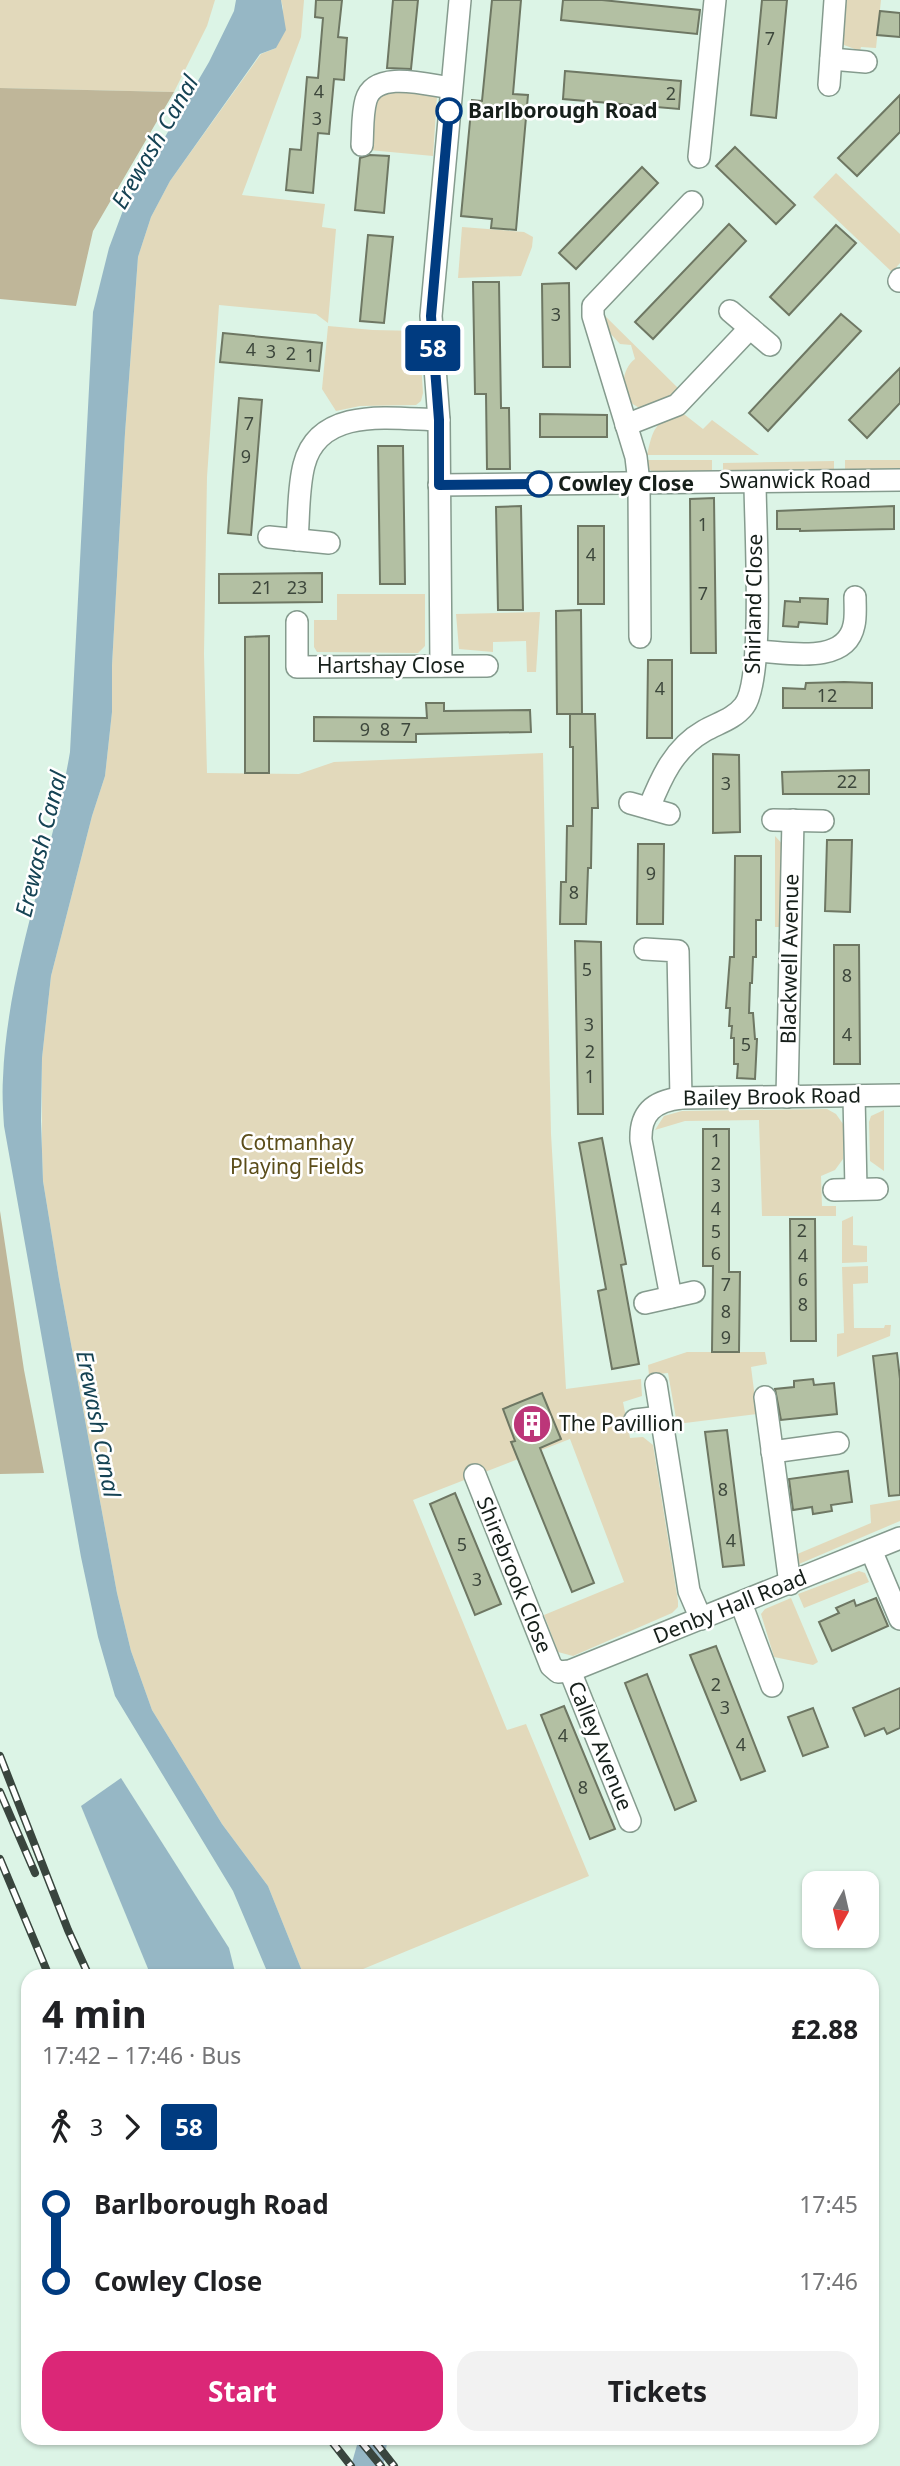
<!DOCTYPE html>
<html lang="en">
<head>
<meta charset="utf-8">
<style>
  :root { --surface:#fff; --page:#f2f2f2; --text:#202124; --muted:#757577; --accent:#db2777 }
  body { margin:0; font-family:"Noto Sans",sans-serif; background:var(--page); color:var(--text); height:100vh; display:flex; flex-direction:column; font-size:26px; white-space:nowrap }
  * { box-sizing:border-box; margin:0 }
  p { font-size:23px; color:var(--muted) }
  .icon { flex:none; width:38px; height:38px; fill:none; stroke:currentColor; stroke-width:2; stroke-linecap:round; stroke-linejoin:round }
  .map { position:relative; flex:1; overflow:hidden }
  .drawer { position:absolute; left:21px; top:1969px; width:858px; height:476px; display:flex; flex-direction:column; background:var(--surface); border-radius:21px; box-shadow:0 2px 5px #0004 }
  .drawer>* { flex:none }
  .badge { padding:0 14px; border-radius:5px; font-size:24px; line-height:46px }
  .needle { width:46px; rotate:188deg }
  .fabs { position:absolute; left:802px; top:1871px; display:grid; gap:14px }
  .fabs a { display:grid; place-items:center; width:77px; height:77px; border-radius:14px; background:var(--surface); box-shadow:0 2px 5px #0004; font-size:35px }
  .map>.badge { position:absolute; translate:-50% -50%; box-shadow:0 0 0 4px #fff }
  .legs { display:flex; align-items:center; gap:10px; height:77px; padding:0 21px; font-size:23px }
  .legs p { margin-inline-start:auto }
  .overview { display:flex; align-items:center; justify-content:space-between; height:119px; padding:0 21px }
  h1 { font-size:38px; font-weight:700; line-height:52px }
  .cta { display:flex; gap:14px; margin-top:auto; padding:14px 21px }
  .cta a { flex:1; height:80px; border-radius:21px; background:var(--accent); color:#fff; font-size:28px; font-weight:700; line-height:80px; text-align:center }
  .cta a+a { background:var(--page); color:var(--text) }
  ul { padding:0 21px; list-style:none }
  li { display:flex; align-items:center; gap:24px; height:77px; font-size:26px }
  li i { display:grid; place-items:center; width:10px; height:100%; margin:0 9px; background:currentColor }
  li i::after { content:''; width:18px; height:18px; margin:-9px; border:5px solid; border-radius:50%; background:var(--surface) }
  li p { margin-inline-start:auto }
  li:first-child i { background:linear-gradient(#0000 50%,currentColor 0) }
  li:last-child i { background:linear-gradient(currentColor 50%,#0000 0) }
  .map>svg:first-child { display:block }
  .green { fill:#e2d9bb }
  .forest { fill:#bfb699 }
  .water { fill:#96b7c5 }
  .building { fill:#b3c0a3; stroke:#6e7763; stroke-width:2 }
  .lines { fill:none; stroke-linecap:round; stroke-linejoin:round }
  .street-casing { stroke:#859b8e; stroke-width:24 }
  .street { stroke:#fff; stroke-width:21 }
  .rail-casing { stroke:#39453e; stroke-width:8 }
  .rail { stroke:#fff; stroke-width:5; stroke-dasharray:16; stroke-linecap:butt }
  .line-1-casing { stroke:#fff; stroke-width:16 }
  .line-1 { stroke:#003b80; stroke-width:10 }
  .stop-1-dot { fill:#fff; stroke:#003b80; stroke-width:3.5 }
  .labels { text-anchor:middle; stroke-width:5; stroke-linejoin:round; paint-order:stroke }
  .number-label { font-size:18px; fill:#3d473c }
  .stop-label { font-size:21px; font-weight:bold; fill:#161f1a; stroke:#fff; text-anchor:start }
  .street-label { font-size:21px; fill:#161f1a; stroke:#fff }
  .park-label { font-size:21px; fill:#5b4d1a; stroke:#fff }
  .poi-label { font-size:21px; fill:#161f1a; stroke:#fff; text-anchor:start }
  .water-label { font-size:23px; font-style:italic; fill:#154354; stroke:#fff }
</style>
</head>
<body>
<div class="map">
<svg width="900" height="2466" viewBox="0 0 900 2466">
  <rect width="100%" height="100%" fill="#dcf4e6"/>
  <g class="green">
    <polygon points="0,0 215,0 207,26 174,92 0,88"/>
    <polygon points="281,0 304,0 301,37 242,195 325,204 322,227 336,229 328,323 316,314 219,305 207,477 204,654 207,773 299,774 334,762 543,753 551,1134 566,1389 641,1379 642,1396 623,1402 630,1438 643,1437 653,1445 678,1601 678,1607 672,1613 573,1656 558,1652 544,1615 624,1582 570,1439 413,1500 507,1730 526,1724 589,1876 346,1976 304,1976 268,1886 222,1824 152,1710 131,1651 117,1593 59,1279 43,1181 42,1150 42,1058 51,976 92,816 105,776 112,712 112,665 125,433 138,257 151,217 170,181 261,54 276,48 283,8"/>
    <polygon points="843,0 881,0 876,48 861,47 860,51 844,45 840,38"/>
    <polygon points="388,90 437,96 433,156 369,150 374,102"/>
    <polygon points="836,173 900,234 900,263 892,272 813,197"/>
    <polygon points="462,227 524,232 533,237 532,247 521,276 458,278"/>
    <path d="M 599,310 L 681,391 C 672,399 648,414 636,406 C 618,397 621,369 635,359 L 631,345 L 620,344 L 610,333 L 605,334 Z"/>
    <polygon points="328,326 373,330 419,331 423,393 421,401 416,405 360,406 336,411 322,389"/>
    <path d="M 680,411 L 703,429 L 712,420 L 759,455 L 647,455 C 654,426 654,425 680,411 Z"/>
    <polygon points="646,460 712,460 712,473 654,473 648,468"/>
    <polygon points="845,460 900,460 900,469 845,470"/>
    <polygon points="834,461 834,471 723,473 723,463"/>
    <polygon points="337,594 425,594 425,646 418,653 317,652 314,647 314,620 337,620"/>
    <polygon points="540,612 536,672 527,672 526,641 493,642 493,652 459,649 456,614"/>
    <polygon points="775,836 784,846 784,927 775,927"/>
    <polygon points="827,1109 836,1114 843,1124 843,1159 835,1170 821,1176 822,1206 836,1206 836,1216 762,1216 759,1120 685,1121 655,1130 664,1116 682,1111"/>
    <polygon points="884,1110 884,1171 870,1161 869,1122 871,1116"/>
    <polygon points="853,1216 853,1245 867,1246 867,1262 842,1263 842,1221"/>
    <polygon points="868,1266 868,1283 853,1284 854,1328 884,1328 885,1325 891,1325 890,1336 837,1357 837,1334 844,1333 842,1267"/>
    <polygon points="687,1352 765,1352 767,1364 751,1367 757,1414 677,1424 668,1373 649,1375 648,1365"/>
    <polygon points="900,1500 900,1521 799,1564 795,1563 795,1555 871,1523 870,1505"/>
    <polygon points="859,1571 865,1573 869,1582 804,1608 798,1594"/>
    <polygon points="791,1598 818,1662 813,1665 774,1657 761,1614 765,1609"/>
  </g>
  <g class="forest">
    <polygon points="0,88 174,92 93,231 76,306 0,299"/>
    <polygon points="0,1211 24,1370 44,1473 0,1474"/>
  </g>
  <g class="water">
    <path d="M 236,0 L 281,0 L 286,30 L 276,48 L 260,54 L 170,181 L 151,217 L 138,257 L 125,433 L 112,665 L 112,712 L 105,776 L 92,816 L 51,976 L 42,1058 L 41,1121 L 43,1181 L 59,1279 L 117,1593 L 131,1651 L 152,1710 L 222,1824 L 268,1886 L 304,1976 L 269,1976 L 233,1891 L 115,1696 L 98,1637 L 81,1557 L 4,1126 C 3,1110 2,1094 3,1078 C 7,968 52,860 70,752 L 93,312 L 109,248 L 125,205 L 209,62 L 234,11 Z"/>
    <polygon points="121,1778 229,1948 236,1976 151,1976 81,1806"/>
    <polygon points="359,2438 388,2438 383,2466 351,2466"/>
  </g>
  <g class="building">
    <polygon points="316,0 342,0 338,37 347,38 344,80 334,79 329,134 318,133 313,193 286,190 290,149 301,150 307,77 318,78 323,18 315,17"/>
    <polygon points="393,0 418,0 411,69 387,68"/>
    <polygon points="492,0 521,0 513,94 528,95 516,230 491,228 492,219 461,216 472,100 482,101"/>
    <polygon points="563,0 602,0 700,10 697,34 561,20"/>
    <polygon points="762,0 787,0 776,118 751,115"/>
    <polygon points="880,11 900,13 900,37 877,35"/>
    <polygon points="565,71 681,81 679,109 563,99"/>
    <polygon points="900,95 900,132 857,176 838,158"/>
    <polygon points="735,147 795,205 776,224 716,166"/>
    <polygon points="370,155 389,156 384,213 355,210 360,158"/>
    <polygon points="642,167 658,183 576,269 559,253"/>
    <polygon points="729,224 746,241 653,339 635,322"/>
    <polygon points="836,225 856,243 789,315 770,297"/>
    <polygon points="368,235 393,237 384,323 360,321"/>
    <polygon points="473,282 499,282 501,408 509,408 510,469 487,469 486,394 475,394"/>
    <polygon points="569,283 570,367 543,367 542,284"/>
    <polygon points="841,314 861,331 768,431 749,413"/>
    <polygon points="223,333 322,343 319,371 220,362"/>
    <polygon points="900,368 900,403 867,438 849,420"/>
    <polygon points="239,398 262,400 251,535 228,533"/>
    <polygon points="540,414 607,415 607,437 540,437"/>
    <polygon points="378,446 403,446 405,584 380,584"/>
    <polygon points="714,498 716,653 691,653 690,499"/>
    <polygon points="521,506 523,610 498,610 496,507"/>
    <polygon points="894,506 894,529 800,531 800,529 777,529 777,511"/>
    <rect x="578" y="526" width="26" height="78"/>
    <polygon points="322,573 322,602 219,603 219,574"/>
    <polygon points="800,598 828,599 827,624 799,622 798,627 783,626 785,601 800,602"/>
    <polygon points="581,610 582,714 557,714 556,611"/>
    <polygon points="269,636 269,773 245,773 245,637"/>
    <polygon points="648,660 672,660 672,738 647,738"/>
    <polygon points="844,682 872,683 872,708 783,708 783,688 805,689 806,683"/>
    <polygon points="426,703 444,703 444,711 530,710 531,732 416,734 416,742 314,741 314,717 427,718"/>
    <polygon points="570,714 595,714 598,808 592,808 591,868 588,868 586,924 560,924 561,882 566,882 567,826 573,826 573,747 570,747"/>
    <polygon points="713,754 739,755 740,832 713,833"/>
    <polygon points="869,770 869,794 783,794 782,772"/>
    <polygon points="827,840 852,840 850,912 825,911"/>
    <polygon points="638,844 664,844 663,924 637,924"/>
    <polygon points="735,856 761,856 761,920 756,920 756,957 753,957 752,983 750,983 749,1013 753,1013 755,1039 757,1039 755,1079 737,1078 738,1064 734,1064 734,1038 731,1038 732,1026 729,1026 730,1008 726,1008 730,957 734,957"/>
    <polygon points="575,941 601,942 603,1114 578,1114"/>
    <polygon points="834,945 859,945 860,1064 834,1064"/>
    <polygon points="703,1129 729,1129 729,1272 740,1272 739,1352 712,1352 713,1266 703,1266"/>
    <polygon points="602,1138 626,1264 621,1265 639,1364 612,1369 598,1291 606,1289 579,1143"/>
    <polygon points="790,1219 815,1219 816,1341 791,1341"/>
    <polygon points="897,1353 900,1379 900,1495 889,1496 873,1356"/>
    <polygon points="813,1379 814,1385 834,1383 837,1414 781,1420 775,1389 794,1387 794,1381"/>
    <polygon points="542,1393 561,1439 540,1448 594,1583 572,1592 511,1442 515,1441 503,1409"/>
    <polygon points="727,1430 744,1565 723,1567 705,1432"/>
    <polygon points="848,1471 852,1502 831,1505 832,1511 813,1514 812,1507 793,1510 789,1479"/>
    <polygon points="455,1493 501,1604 475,1615 430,1504"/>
    <polygon points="876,1598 888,1626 832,1651 819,1622 839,1613 836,1608 854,1600 856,1606"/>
    <polygon points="716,1646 765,1771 741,1780 690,1655"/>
    <polygon points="647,1674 696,1801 675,1810 625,1683"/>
    <polygon points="900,1688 900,1728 887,1734 884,1728 865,1736 853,1708"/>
    <polygon points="564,1706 615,1829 590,1839 541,1715"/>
    <polygon points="813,1708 828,1747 803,1756 788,1717"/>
  </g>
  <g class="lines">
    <g class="street-casing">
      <g id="street">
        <polyline points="831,59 866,62"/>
        <polyline points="829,85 835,0"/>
        <path d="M 362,145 C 363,130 362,114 366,100 C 375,69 428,85 451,88"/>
        <polyline points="699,157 715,0"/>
        <polyline points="899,281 900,279"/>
        <polyline points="730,311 770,345"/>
        <polyline points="626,425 677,405 750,328"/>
        <polyline points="439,485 900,480"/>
        <polyline points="269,537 329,543"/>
        <path d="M 297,540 C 299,516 298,488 304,465 C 319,405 394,419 439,420"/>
        <polyline points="297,622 297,667 487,666"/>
        <polyline points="640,637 639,483 636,457 593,316 593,306 692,202"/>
        <path d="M 756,651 C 786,652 846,666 854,625 C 856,617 855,606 855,597"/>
        <polyline points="441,666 439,420 431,316 460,0"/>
        <polyline points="630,803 669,814"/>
        <path d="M 649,808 C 661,778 674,748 704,731 C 718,723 734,719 744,706 C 765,680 755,523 755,482"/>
        <polyline points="773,820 823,821"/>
        <polyline points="645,949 678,951 681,1098"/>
        <polyline points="854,1096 856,1189"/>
        <polyline points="787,1097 793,820"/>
        <polyline points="834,1190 877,1189"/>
        <path d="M 671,1297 L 641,1140 C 640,1113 654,1101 681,1098 L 900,1095"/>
        <polyline points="645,1303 694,1292"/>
        <polyline points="656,1384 689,1591 701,1619"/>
        <polyline points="765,1397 790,1584"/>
        <polyline points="635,1420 661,1417"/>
        <polyline points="772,1452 838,1443"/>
        <polyline points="475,1475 551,1666 558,1672 570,1671 900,1538"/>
        <polyline points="871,1550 900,1619"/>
        <polyline points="741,1603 772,1686"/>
        <polyline points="570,1671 630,1821"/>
      </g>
    </g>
    <use href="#street" class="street"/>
    <g class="rail-casing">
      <g id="rail">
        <polyline points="0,1756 68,1930 89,1976"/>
        <polyline points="0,1792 35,1873"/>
        <polyline points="0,1859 49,1976"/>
        <polyline points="329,2438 351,2466"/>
        <polyline points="358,2438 381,2466"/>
        <polyline points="372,2438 394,2466"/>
      </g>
    </g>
    <use href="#rail" class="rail"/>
  </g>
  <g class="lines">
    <g class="line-1-casing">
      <polyline id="line-1" points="449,111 431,316 439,420 439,485 539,484"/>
    </g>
    <use href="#line-1" class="line-1"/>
  </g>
  <defs>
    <g id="building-disc" transform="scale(2.0125)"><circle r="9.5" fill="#bc3679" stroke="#fff"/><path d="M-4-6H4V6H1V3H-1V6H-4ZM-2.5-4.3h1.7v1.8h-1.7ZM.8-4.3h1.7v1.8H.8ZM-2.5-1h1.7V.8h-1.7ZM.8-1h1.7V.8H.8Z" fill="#fff"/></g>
  </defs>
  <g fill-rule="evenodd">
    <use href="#building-disc" x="532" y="1424"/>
  </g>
  <g class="stop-1-dot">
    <circle cx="449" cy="111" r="12"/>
    <circle cx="539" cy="484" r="12"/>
  </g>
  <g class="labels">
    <g class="number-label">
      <text x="770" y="45">7</text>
      <text x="319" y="98">4</text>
      <text x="671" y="100">2</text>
      <text x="317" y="125">3</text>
      <text x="556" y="321">3</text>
      <text x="251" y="356">4</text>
      <text x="271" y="358">3</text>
      <text x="291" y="360">2</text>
      <text x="310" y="362">1</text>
      <text x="249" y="430">7</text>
      <text x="246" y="463">9</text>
      <text x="703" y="531">1</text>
      <text x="591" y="561">4</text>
      <text x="262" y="594">21</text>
      <text x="297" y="594">23</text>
      <text x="703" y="600">7</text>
      <text x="660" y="695">4</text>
      <text x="827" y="702">12</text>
      <text x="365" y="736">9</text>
      <text x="385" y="736">8</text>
      <text x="406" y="736">7</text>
      <text x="847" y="788">22</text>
      <text x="726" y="790">3</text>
      <text x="651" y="880">9</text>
      <text x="574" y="899">8</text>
      <text x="587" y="976">5</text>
      <text x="847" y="982">8</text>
      <text x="589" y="1031">3</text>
      <text x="847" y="1041">4</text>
      <text x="746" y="1051">5</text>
      <text x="590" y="1058">2</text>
      <text x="590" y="1083">1</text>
      <text x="716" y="1147">1</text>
      <text x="716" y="1170">2</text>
      <text x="716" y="1192">3</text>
      <text x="716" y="1215">4</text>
      <text x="802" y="1237">2</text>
      <text x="716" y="1238">5</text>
      <text x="716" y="1260">6</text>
      <text x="803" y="1262">4</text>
      <text x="803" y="1286">6</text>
      <text x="726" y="1291">7</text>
      <text x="803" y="1311">8</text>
      <text x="726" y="1318">8</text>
      <text x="726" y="1344">9</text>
      <text x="723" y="1496">8</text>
      <text x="731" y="1547">4</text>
      <text x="462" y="1551">5</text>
      <text x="477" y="1586">3</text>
      <text x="716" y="1691">2</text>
      <text x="725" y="1714">3</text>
      <text x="563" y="1742">4</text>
      <text x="741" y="1751">4</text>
      <text x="583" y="1794">8</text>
    </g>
    <g class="stop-label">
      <text x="468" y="118">Barlborough Road</text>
      <text x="558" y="491">Cowley Close</text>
    </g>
    <g class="street-label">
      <text x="795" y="488">Swanwick Road</text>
      <text transform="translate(754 604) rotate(-89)" y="7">Shirland Close</text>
      <text x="391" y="673">Hartshay Close</text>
      <text transform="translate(790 959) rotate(-89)" y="7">Blackwell Avenue</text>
      <text transform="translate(772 1097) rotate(-1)" y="7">Bailey Brook Road</text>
      <text transform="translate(514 1575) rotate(68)" y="7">Shirebrook Close</text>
      <text transform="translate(730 1607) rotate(-22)" y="7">Denby Hall Road</text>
      <text transform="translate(600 1746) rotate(68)" y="7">Calley Avenue</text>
    </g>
    <g class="park-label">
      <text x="297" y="1150">Cotmanhay<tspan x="297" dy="24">Playing Fields</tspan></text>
    </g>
    <g class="poi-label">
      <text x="559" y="1431">The Pavillion</text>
    </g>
    <g class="water-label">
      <text transform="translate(155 142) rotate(-60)" y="8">Erewash Canal</text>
      <text transform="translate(41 844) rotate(-76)" y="8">Erewash Canal</text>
      <text transform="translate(98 1424) rotate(79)" y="8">Erewash Canal</text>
    </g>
  </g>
</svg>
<div class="fabs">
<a><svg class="needle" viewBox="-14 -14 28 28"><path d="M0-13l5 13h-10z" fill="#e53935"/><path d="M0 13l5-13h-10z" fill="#757577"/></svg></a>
</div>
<b class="badge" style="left:433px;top:348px;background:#003b80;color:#fff">58</b>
<section class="drawer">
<div class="overview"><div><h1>4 min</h1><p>17:42 – 17:46 · Bus</p></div><b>£2.88</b></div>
<div class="legs"><svg class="icon" aria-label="walk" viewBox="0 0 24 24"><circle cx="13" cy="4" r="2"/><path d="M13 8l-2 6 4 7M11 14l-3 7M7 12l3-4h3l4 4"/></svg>3<svg class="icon" aria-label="forward" viewBox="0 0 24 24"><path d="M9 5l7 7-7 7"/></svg><b class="badge" style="background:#003b80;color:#fff">58</b></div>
<ul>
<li><i style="color:#003b80"></i><b>Barlborough Road</b><p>17:45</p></li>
<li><i style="color:#003b80"></i><b>Cowley Close</b><p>17:46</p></li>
</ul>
<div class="cta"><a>Start</a><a>Tickets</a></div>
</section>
</div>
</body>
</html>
